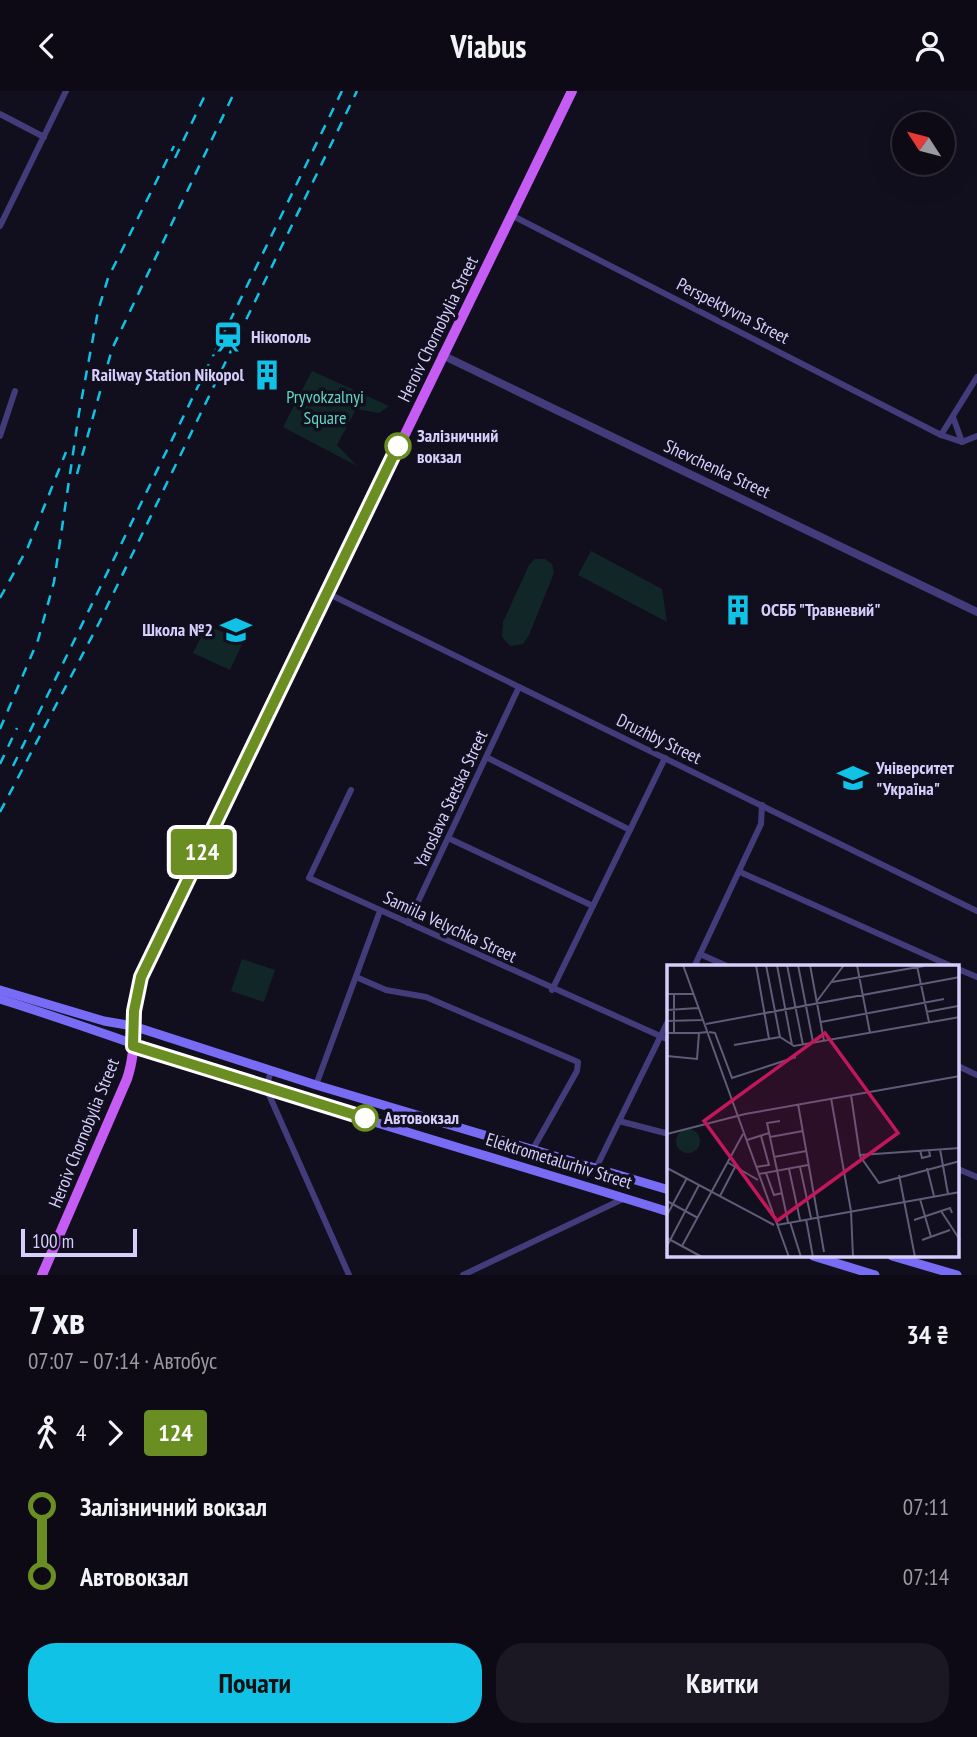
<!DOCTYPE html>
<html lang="uk">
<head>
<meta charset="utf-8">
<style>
  :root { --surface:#0d0a16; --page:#1b1823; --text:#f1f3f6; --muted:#9a9aa1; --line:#2d2b35; --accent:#10c2e6 }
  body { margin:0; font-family:"PT Sans Narrow",sans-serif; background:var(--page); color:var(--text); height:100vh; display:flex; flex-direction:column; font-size:26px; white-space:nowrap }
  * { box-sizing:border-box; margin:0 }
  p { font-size:23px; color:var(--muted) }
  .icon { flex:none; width:38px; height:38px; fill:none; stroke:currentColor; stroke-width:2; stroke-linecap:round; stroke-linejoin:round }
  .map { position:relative; height:1184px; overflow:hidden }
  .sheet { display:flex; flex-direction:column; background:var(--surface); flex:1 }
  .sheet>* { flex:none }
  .badge { padding:0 14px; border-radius:5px; font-size:24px; line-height:46px }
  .needle { width:46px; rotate:306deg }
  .tools { position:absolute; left:892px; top:21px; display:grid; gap:14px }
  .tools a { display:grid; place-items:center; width:63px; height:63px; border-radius:50%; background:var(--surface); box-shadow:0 7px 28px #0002,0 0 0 2px var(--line); font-size:35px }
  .scale { position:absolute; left:21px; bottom:18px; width:116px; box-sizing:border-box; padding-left:7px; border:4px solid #d6cefc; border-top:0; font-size:19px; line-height:24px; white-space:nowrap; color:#d6cefc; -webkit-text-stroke:5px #110e1e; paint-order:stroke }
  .map>.badge { position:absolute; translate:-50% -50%; box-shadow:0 0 0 4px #fff }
  .legs { display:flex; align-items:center; gap:10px; height:77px; padding:0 28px; font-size:23px }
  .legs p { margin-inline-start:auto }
  .summary { display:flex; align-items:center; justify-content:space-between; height:119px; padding:0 28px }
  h1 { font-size:38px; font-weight:700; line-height:52px }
  .cta { display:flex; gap:14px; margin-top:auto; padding:14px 28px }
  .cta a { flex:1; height:80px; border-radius:28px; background:var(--accent); color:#111; font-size:28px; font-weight:700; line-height:80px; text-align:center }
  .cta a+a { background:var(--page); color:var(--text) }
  ul { padding:0 28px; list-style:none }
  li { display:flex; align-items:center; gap:24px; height:70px; font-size:26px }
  li i { display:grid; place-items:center; width:10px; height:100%; margin:0 9px; background:currentColor }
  li i::after { content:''; width:18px; height:18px; margin:-9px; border:5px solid; border-radius:50%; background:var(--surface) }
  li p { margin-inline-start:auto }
  li:first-child i { background:linear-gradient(#0000 50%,currentColor 0) }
  li:last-child i { background:linear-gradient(currentColor 50%,#0000 0) }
  header { display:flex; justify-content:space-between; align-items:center; height:91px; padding:0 28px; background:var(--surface); font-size:32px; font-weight:700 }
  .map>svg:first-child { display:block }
  .green { fill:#112727 }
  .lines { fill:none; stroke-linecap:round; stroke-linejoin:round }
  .minor { stroke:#423c7a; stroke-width:6 }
  .tertiary { stroke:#423c7a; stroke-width:8 }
  .secondary { stroke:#786cf5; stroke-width:9 }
  .primary { stroke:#c55df4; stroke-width:10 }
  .rail { stroke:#10c2e6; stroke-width:2.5; stroke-dasharray:10 9; stroke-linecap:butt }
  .line-1-casing { stroke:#fff; stroke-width:16 }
  .line-1 { stroke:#6b8e23; stroke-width:10 }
  .stop-1-dot { fill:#fff; stroke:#6b8e23; stroke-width:3.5 }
  .labels { text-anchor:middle; stroke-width:7; stroke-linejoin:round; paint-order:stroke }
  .street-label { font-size:18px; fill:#d6cefc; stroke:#110e1e }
  .poi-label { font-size:18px; font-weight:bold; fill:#d6cefc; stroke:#110e1e; text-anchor:start }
  .park-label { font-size:18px; fill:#60d6c0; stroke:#110e1e }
  .stop-label { font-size:18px; font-weight:bold; fill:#d6cefc; stroke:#110e1e; text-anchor:start }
  .inset-road { fill:none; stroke:#605b77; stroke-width:2 }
  .view { fill:#c2185b; fill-opacity:0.15; stroke:#c2185b; stroke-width:3.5 }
  .inset-edge { fill:none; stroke:#d6cefc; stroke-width:3.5 }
</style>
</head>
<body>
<header><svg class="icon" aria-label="back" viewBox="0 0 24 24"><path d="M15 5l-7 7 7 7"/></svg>Viabus<svg class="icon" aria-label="person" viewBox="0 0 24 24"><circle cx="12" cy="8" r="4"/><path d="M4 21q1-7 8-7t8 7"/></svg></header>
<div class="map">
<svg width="977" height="1184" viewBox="0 0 977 1184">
  <rect width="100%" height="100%" fill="#110e1e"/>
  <g class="green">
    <polygon points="312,280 389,315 379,322 356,318 337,354 357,375 283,336"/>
    <polygon points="591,460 662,498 667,531 578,484"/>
    <polygon points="535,468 545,468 552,473 554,482 529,544 523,553 510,555 502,546 503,531 529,474"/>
    <polygon points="207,534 243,551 230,579 193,562"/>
    <polygon points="242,868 275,879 264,911 231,900"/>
  </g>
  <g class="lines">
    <g class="minor">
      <polyline points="0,23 44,46"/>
      <polyline points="511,124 941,344 962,351 977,345"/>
      <polyline points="0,135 66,0"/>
      <polyline points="953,326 962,351"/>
      <polyline points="941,344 977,286"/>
      <polyline points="0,345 15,300"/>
      <polyline points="327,502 977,820"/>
      <polyline points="486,666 630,739"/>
      <polyline points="351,699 309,787 669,949"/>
      <polyline points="448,747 593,815"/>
      <polyline points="740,781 953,876"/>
      <polyline points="408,832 519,596"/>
      <polyline points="700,863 729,876"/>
      <polyline points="694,876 761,733 762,714"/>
      <polyline points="958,878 977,886"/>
      <polyline points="356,886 386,899 426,906 578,971 577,980 533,1058"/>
      <polyline points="552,899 665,667"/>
      <polyline points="958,975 977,984"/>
      <polyline points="271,980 266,997 349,1184"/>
      <polyline points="316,994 380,820"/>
      <polyline points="619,1030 669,1043"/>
      <polyline points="596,1077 669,928"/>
      <polyline points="958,1078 977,1086"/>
      <polyline points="463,1184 625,1107"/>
    </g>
    <polyline class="tertiary" points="442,264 977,521"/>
    <g class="secondary">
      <polyline points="0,899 104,930 133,935 316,994 669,1099"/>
      <path d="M 0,908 C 80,933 157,962 237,988 C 380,1034 525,1076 669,1121"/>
      <polyline points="813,1165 875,1184"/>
      <polyline points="892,1165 957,1184"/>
    </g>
    <path class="primary" d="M 42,1184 L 127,988 C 138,956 132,920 141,886 L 572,0"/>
    <g class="rail">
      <polyline points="175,67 207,0"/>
      <polyline points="77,383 112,258 235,0"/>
      <polyline points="0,507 28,456 66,361"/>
      <polyline points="0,638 38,549 54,491 79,322 98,220 108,187 174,55"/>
      <polyline points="0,673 17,637"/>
      <polyline points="13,675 342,0"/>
      <polyline points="0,721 99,532 357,0"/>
    </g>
  </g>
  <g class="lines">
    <g class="line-1-casing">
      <polyline id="line-1" points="365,1027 133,955 134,920 141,886 398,355"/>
    </g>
    <use href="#line-1" class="line-1"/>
  </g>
  <defs>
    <g id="station-bare" transform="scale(2.415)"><path d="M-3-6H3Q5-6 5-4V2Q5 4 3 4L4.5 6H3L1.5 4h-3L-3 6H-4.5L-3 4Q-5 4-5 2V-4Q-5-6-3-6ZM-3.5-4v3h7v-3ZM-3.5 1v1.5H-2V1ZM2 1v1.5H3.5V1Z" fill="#10c2e6" stroke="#110e1e" stroke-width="2.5" paint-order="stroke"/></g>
    <g id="building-bare" transform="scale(2.415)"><path d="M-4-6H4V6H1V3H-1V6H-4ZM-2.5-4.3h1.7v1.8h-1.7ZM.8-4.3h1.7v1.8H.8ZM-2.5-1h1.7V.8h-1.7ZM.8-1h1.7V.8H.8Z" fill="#10c2e6" stroke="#110e1e" stroke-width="2.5" paint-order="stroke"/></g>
    <g id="school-bare" transform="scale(2.415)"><path d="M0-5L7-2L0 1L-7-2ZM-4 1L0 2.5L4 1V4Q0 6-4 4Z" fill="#10c2e6" stroke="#110e1e" stroke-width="2.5" paint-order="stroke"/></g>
    <g id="university-bare" transform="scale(2.415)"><path d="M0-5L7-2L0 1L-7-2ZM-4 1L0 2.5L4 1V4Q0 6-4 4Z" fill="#10c2e6" stroke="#110e1e" stroke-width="2.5" paint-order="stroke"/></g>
  </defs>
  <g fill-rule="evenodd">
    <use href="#station-bare" x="228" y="246"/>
    <use href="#building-bare" x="267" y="284"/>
    <use href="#building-bare" x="738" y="519"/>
    <use href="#school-bare" x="236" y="539"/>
    <use href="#university-bare" x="853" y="687"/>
  </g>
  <g class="stop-1-dot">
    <circle cx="398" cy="355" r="12"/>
    <circle cx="365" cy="1027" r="12"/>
  </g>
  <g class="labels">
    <g class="street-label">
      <text transform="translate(733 220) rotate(27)" y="6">Perspektyvna Street</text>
      <text transform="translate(438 238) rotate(-64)" y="6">Heroiv Chornobylia Street</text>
      <text transform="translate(717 378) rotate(25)" y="6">Shevchenka Street</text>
      <text transform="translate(659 648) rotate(26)" y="6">Druzhby Street</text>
      <text transform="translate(451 708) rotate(-65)" y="6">Yaroslava Stetska Street</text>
      <text transform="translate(450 836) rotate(25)" y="6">Samiila Velychka Street</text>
      <text transform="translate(84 1042) rotate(-68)" y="6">Heroiv Chornobylia Street</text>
      <text transform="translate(559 1070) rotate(17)" y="6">Elektrometalurhiv Street</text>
    </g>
    <g class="poi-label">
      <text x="251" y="252">Нікополь</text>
      <text x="244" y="290" text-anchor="end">Railway Station Nikopol</text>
      <text x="761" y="525">ОСББ "Травневий"</text>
      <text x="213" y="545" text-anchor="end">Школа №2</text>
      <text x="876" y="683">Університет<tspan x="876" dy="21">"Україна"</tspan></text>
    </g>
    <g class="park-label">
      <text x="325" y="312">Pryvokzalnyi<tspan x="325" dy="21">Square</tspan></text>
    </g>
    <g class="stop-label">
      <text x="417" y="351">Залізничний<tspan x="417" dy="21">вокзал</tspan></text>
      <text x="384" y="1033">Автовокзал</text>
    </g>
  </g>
  <g transform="translate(667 874)">
    <rect width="292" height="292" fill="#110e1e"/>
    <path d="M9 176a12 12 0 1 1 24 0a12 12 0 1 1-24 0Z" fill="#112727"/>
    <path class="inset-road" d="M 16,0 L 122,292M 89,0 L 102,74M 99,0 L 113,72M 110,0 L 125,80M 120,0 L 136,80M 131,0 L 146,77M 143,0 L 157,76M 190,0 L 203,68M 250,1 L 262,57M 165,17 L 257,1M 0,29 L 26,29M 7,29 L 7,68M 150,36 L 177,0M 0,45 L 31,43M 259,47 L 291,41M 0,56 L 35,55M 154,57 L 277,34M 39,59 L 293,12M 42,67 L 48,68 L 65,113 L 129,92M 0,68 L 31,68M 67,80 L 113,72 L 127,81 L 293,52M 0,91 L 30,94 L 32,68 L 40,67M 184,130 L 193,191 L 212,218 L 293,196M 164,133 L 184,246 L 186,292M 131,139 L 157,287M 113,156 L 100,158 L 121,257M 0,169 L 78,149 L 293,111M 103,172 L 136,166M 80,175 L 102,168M 273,184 L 281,229M 253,185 L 255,193 L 263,191 L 262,185M 193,190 L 293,183M 107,192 L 139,186M 60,197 L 91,215M 89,202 L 102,200 L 94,171M 133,202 L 144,253M 0,203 L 107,260M 260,203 L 267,231M 122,204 L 133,255M 99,208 L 107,230 L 115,228M 92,209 L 141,200M 232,210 L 248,292M 53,231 L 68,202M 253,234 L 264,272M 0,236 L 31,253M 274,246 L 293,275M 0,250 L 20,213M 139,254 L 146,292M 247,255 L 283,243 L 285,248M 123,257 L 134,292M 110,260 L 293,227M 0,273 L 35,292M 255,275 L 283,265M 0,281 L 32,220M 15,281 L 76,169"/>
    <path class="view" d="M 158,68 L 231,168 L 110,256 L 37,156 Z"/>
    <rect width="292" height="292" class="inset-edge"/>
  </g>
</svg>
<div class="tools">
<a><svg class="needle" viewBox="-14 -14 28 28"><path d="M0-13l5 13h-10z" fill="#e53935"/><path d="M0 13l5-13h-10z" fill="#9a9aa1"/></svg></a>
</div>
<div class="scale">100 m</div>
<b class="badge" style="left:202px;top:761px;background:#6b8e23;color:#fff">124</b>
</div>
<section class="sheet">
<div class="summary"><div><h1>7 хв</h1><p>07:07 – 07:14 · Автобус</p></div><b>34 ₴</b></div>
<div class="legs"><svg class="icon" aria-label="walk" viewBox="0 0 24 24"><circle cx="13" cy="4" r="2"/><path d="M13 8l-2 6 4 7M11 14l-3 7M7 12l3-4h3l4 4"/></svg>4<svg class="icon" aria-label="forward" viewBox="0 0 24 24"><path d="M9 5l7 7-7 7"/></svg><b class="badge" style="background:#6b8e23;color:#fff">124</b></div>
<ul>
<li><i style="color:#6b8e23"></i><b>Залізничний вокзал</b><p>07:11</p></li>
<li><i style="color:#6b8e23"></i><b>Автовокзал</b><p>07:14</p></li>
</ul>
<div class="cta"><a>Почати</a><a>Квитки</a></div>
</section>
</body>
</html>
